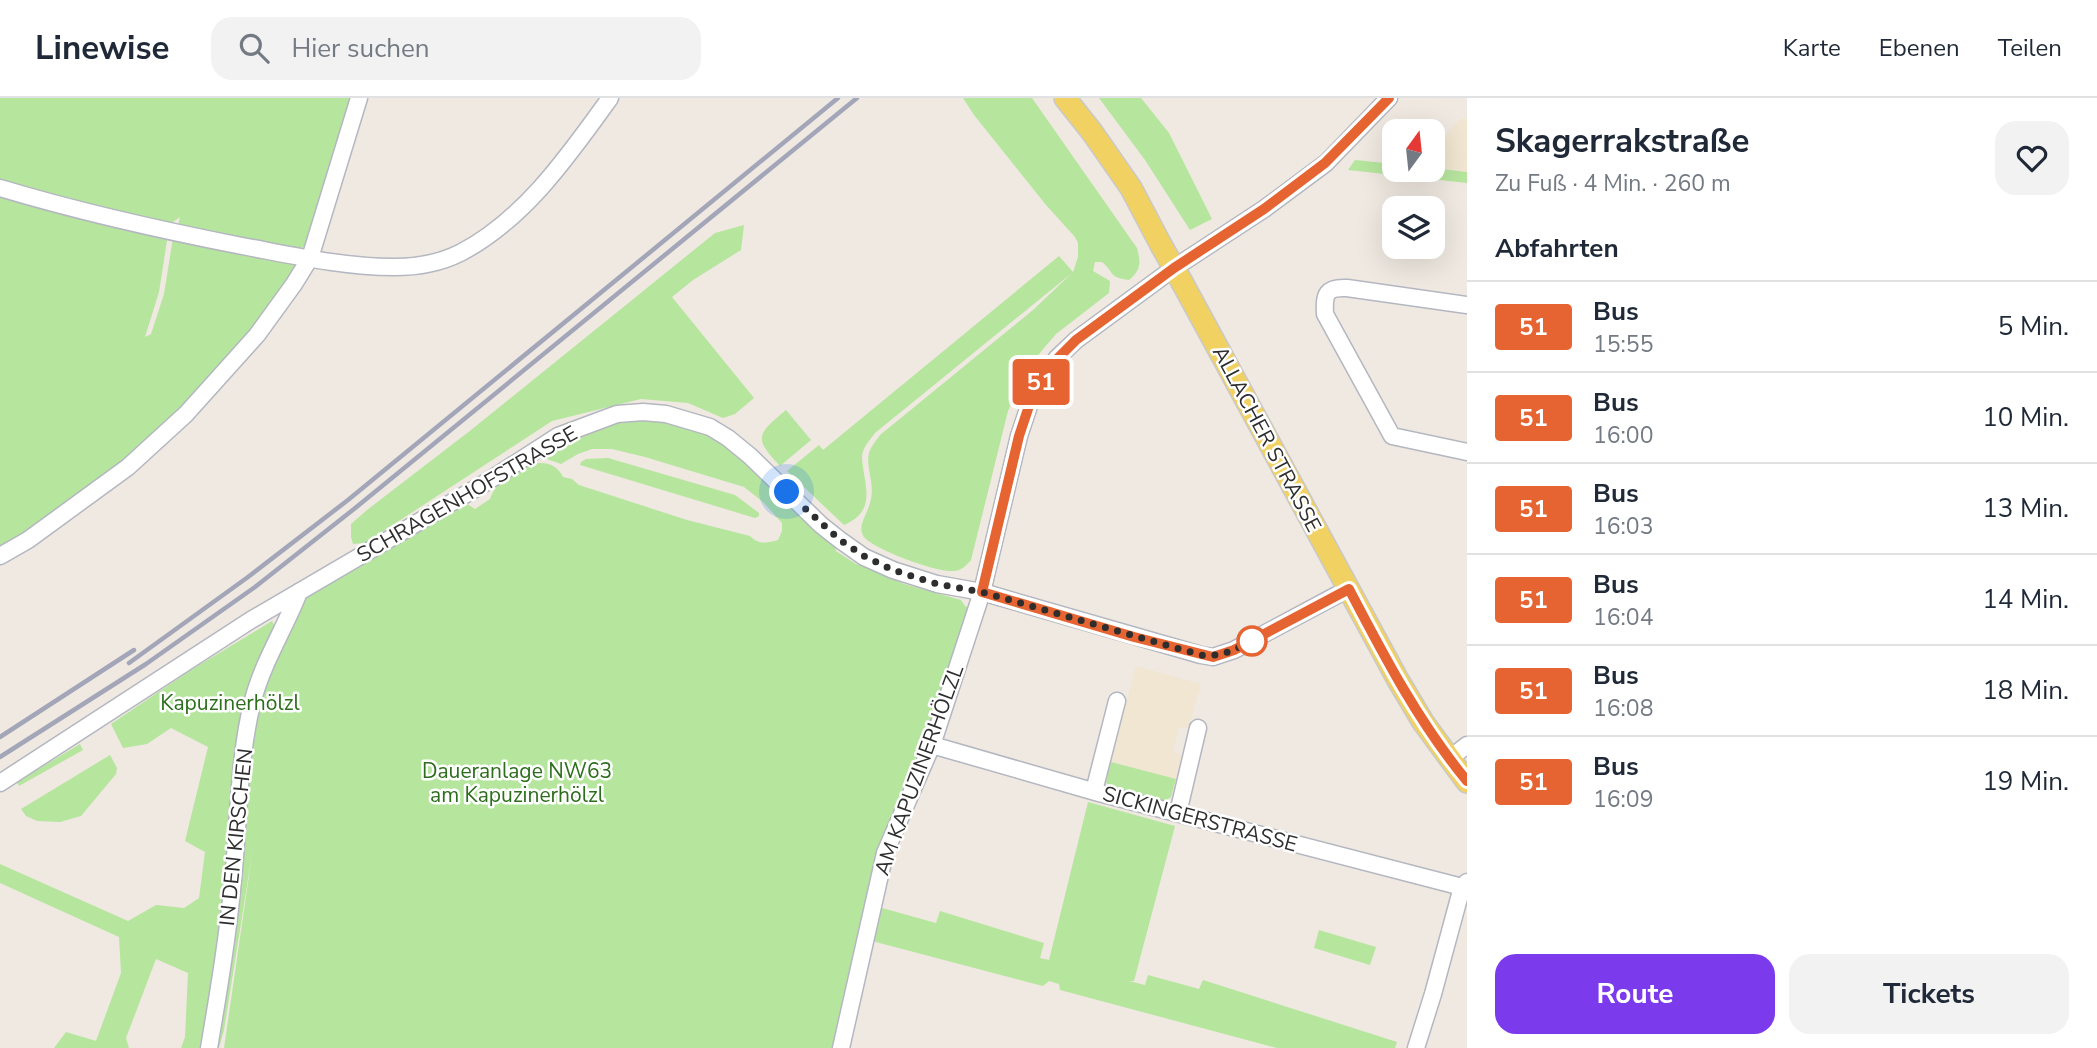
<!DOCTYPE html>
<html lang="de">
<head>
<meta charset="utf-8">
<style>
  :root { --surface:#fff; --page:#f2f2f3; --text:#1f2937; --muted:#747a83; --line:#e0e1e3; --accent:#7c3aed }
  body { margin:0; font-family:"Nunito Sans",sans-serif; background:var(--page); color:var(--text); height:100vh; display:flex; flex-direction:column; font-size:26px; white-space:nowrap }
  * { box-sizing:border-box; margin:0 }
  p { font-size:23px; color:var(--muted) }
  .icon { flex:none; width:38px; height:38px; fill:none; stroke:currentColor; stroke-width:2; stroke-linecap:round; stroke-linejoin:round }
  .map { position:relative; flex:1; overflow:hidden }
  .sheet { display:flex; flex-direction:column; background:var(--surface); width:630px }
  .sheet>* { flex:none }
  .badge { padding:0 14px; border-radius:5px; font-size:24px; line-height:46px }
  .needle { width:46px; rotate:15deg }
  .fabs { position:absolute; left:1382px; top:21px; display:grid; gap:14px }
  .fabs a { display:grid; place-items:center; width:63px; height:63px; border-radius:14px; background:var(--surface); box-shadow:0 7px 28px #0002; font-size:35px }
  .you { position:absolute; width:35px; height:35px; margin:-18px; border:5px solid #fff; border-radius:50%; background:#1a73e8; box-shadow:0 0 0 10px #1a73e833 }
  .map>.badge { position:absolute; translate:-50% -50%; box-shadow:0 0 0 4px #fff }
  h2 { padding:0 28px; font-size:26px; line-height:63px }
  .round { display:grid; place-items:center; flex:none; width:74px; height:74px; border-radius:21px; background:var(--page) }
  .headline { display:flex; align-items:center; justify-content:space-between; height:119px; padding:0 28px }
  h1 { font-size:33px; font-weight:700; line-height:52px }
  .cta { display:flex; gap:14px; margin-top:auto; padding:14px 28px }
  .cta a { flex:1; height:80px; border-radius:21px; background:var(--accent); color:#fff; font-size:28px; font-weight:700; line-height:80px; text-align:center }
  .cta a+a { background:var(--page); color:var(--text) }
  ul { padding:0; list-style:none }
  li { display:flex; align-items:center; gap:21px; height:91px; padding:0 28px; border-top:2px solid var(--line) }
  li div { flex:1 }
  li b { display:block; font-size:26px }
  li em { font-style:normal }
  li .badge { min-width:77px; font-weight:700; text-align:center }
  header { display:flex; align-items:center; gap:42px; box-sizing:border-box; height:98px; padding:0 35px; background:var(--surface); border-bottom:2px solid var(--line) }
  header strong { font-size:33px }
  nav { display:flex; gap:38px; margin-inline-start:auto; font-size:24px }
  .search { width:490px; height:63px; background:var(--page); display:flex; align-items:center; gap:18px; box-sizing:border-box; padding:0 24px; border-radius:21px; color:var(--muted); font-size:26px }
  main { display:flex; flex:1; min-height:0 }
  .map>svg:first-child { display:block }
  .education { fill:#f0e6d1 }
  .green { fill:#b6e59e }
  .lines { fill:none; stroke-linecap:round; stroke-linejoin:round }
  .minor-casing { stroke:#b4b7c1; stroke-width:19 }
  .major-casing { stroke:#c9c9c9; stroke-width:24 }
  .minor { stroke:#fff; stroke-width:16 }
  .major { stroke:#f2d163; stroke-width:21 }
  .rail { stroke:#a3a6b8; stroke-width:4.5 }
  .major-bridge-casing { stroke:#c9c9c9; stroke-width:24; stroke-linecap:butt }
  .major-bridge { stroke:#f2d163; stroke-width:21 }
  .line-casing { stroke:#fff; stroke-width:16 }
  .line { stroke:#e66432; stroke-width:10 }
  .walk { stroke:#2e2e2e; stroke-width:7; stroke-dasharray:0 12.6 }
  .stop-dot { fill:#fff; stroke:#e66432; stroke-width:3.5 }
  .labels { text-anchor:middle; stroke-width:5; stroke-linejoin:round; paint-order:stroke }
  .street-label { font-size:21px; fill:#2e2e2e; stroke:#fff }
  .park-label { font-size:21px; fill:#2c6e1b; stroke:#fff }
</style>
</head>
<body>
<header>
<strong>Linewise</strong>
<div class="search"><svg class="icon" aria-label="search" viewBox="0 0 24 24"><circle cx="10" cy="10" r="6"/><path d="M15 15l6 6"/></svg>Hier suchen</div>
<nav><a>Karte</a><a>Ebenen</a><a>Teilen</a></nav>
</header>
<main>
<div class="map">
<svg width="1467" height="950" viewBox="0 0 1467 950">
  <rect width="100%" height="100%" fill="#efe9e1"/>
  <g class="education">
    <polygon points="1460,21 1467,21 1467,74 1433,70 1433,48 1435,49"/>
    <polygon points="1136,568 1201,586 1188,631 1179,629 1173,654 1182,657 1176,681 1111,664"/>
  </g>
  <g class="green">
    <polygon points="0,0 353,0 307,147 297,152 294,173 252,232 181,311 124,365 56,415 0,449 0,95 168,136 159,194 145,239 151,236 164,196 173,140 175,140 180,119 170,126 117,117 0,84"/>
    <path d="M 963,0 L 1032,0 L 1137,150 C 1141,165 1141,172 1129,182 C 1108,179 1115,175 1102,164 L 1095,164 L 1093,173 L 1110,183 L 1109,195 L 1056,236 L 1027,270 L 1008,313 L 971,462 C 966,468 961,473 953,473 C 938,475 873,451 864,439 C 857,429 866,418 869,408 C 877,388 865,370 869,355 C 871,348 876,343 880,337 L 1033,212 L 1072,175 L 875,335 C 870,342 862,350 862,359 C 863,385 879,412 844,427 L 787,373 L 819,347 L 823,352 L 1059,158 L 1073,174 L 1078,159 L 1078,145 L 1075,139 L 1046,107 L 974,17 Z"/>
    <polygon points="1099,0 1141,0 1169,35 1212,121 1190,132 1145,62"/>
    <polygon points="1355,62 1395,66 1395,72 1433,70 1467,74 1467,85 1348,72"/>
    <polygon points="744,127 741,152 693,182 672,199 754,300 735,316 723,320 688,305 641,301 552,323 365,445 353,446 351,439 351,426 367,412 471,332 715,135"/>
    <path d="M 786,312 L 811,342 L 780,368 C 753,340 757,336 786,312 Z"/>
    <path d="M 658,321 L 697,329 L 719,341 L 744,362 L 835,448 L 836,453 L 856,466 L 891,476 L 896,482 L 904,486 L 961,502 L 965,508 L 974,512 L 931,636 C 918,646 917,658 911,671 C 888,719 875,768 863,819 C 852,863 841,906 832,950 L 224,950 L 253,750 L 224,932 L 219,950 L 181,950 L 185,939 L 188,875 L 156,861 L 126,940 L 129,950 L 54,950 L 66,934 L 96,943 L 121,875 L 119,839 L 0,785 L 0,766 L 128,823 L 156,807 L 184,810 L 199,800 L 205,754 L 185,743 L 208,649 L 171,630 L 147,646 L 123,650 L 111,626 L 191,572 L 272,523 L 276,531 L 294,528 L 302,505 L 317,490 L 467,406 L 475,411 L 490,401 C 497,376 548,347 563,379 L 572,381 L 579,387 L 687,422 L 750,438 C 759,447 767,445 778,442 L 782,433 L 782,425 L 763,404 L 744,389 L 645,359 L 612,351 L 592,351 L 578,356 L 561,366 L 547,361 L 548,353 L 569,341 L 612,323 Z"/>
    <polygon points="608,360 735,397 759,415 759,418 755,420 580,367 581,364 586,361"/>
    <polygon points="80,646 83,652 19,688 17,684"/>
    <polygon points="110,657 117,670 116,676 81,718 60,724 37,723 26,718 21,711"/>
    <polygon points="1111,664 1176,681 1171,699 1165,703 1108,688 1106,684"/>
    <polygon points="1088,704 1175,728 1134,883 1129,883 1145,887 1148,877 1199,891 1203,882 1397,944 1395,950 1277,950 1060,892 1059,886 1049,883 1043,888 872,843 882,810 936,825 940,813 1044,845 1040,860 1049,862"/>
    <polygon points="1319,832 1376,849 1370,867 1314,850"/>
  </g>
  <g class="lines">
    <g class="minor-casing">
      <g id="minor">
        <path d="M 0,90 C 80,114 160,132 242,148 C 291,157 343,169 394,169 C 416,169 440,165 460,155 C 524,122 569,57 610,0"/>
        <path d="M 1467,207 L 1347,190 C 1326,189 1324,196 1325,216 L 1392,338 L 1467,354"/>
        <polyline points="0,458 28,442 128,369 186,316 257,237 294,186 310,160 359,0"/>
        <polyline points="932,647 1099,695 1462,789 1467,784"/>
        <polyline points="1449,661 1467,647"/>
        <polyline points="0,685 251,522 485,385 558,338 617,316 643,314 666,316 710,329 728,340 750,358 821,427 840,442 864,459 893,472 937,486 982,494 1201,557 1213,559 1234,552 1348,491"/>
        <polyline points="1094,693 1117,603"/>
        <polyline points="1178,715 1198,630"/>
        <path d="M 209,950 C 219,891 229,831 234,771 C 239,715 239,656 253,602 C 263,564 285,530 299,494"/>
        <polyline points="841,950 885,755 932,647 982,494 1019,338 1031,302 1045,276 1057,260 1076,242 1174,170 1264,111 1326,65 1389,0"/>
        <polyline points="1416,950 1433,896 1462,789"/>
      </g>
    </g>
    <g class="major-casing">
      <g id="major">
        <polyline points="1065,0 1092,34 1131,90 1161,147"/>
        <polyline points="1183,186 1398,582 1423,624 1467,684"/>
      </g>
    </g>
    <use href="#minor" class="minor"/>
    <use href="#major" class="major"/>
    <g class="rail">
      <polyline points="129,565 248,479 348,402 838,0"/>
      <polyline points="0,639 134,552"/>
      <polyline points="0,659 146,566 255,489 354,411 857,0"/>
    </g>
    <g class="major-bridge-casing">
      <polyline id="major-bridge" points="1161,147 1183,186"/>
    </g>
    <use href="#major-bridge" class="major-bridge"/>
  </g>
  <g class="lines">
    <g class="line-casing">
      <path id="line" d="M 1389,0 L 1325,65 L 1264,111 L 1174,170 L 1076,242 L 1058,260 L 1045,276 L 1031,302 L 1019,338 L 982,494 L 1134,539 L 1213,559 L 1234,552 L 1349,491 C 1384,558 1419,625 1467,683"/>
    </g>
    <use href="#line" class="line"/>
    <path class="walk" d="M 787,394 L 840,442 L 864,458 L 893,472 L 937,486 L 982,494 L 1201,557 C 1223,560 1240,549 1259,539 L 1252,543"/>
  </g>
  <circle class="stop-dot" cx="1252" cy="543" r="14"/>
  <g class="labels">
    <g class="street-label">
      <text transform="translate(1267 341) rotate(62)" y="7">ALLACHER STRASSE</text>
      <text transform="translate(467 396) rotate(-30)" y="7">SCHRAGENHOFSTRASSE</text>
      <text transform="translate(919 672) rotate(-70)" y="7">AM KAPUZINERHÖLZL</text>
      <text transform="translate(1200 721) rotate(15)" y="7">SICKINGERSTRASSE</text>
      <text transform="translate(236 739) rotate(-84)" y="7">IN DEN KIRSCHEN</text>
    </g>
    <g class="park-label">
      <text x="230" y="612">Kapuzinerhölzl</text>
      <text x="517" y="680">Daueranlage NW63<tspan x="517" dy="24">am Kapuzinerhölzl</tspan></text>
    </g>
  </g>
</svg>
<div class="fabs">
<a><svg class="needle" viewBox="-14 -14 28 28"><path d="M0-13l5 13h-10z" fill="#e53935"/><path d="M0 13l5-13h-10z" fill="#747a83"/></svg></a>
<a><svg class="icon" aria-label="layers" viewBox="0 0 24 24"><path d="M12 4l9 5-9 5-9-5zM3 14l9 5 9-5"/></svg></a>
</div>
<div class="you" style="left:787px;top:394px"></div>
<b class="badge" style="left:1041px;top:284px;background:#e66432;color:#fff">51</b>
</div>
<section class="sheet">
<div class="headline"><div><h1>Skagerrakstraße</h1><p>Zu Fuß · 4 Min. · 260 m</p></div><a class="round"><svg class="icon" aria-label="heart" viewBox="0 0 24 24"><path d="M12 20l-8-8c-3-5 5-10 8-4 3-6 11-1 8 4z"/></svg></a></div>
<h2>Abfahrten</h2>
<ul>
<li><span class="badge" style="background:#e66432;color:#fff">51</span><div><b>Bus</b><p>15:55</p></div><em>5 Min.</em></li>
<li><span class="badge" style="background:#e66432;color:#fff">51</span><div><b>Bus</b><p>16:00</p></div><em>10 Min.</em></li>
<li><span class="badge" style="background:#e66432;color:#fff">51</span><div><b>Bus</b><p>16:03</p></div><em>13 Min.</em></li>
<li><span class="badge" style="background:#e66432;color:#fff">51</span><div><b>Bus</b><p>16:04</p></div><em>14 Min.</em></li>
<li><span class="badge" style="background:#e66432;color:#fff">51</span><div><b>Bus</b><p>16:08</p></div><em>18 Min.</em></li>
<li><span class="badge" style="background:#e66432;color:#fff">51</span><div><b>Bus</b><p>16:09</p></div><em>19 Min.</em></li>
</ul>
<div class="cta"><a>Route</a><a>Tickets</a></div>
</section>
</main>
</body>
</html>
